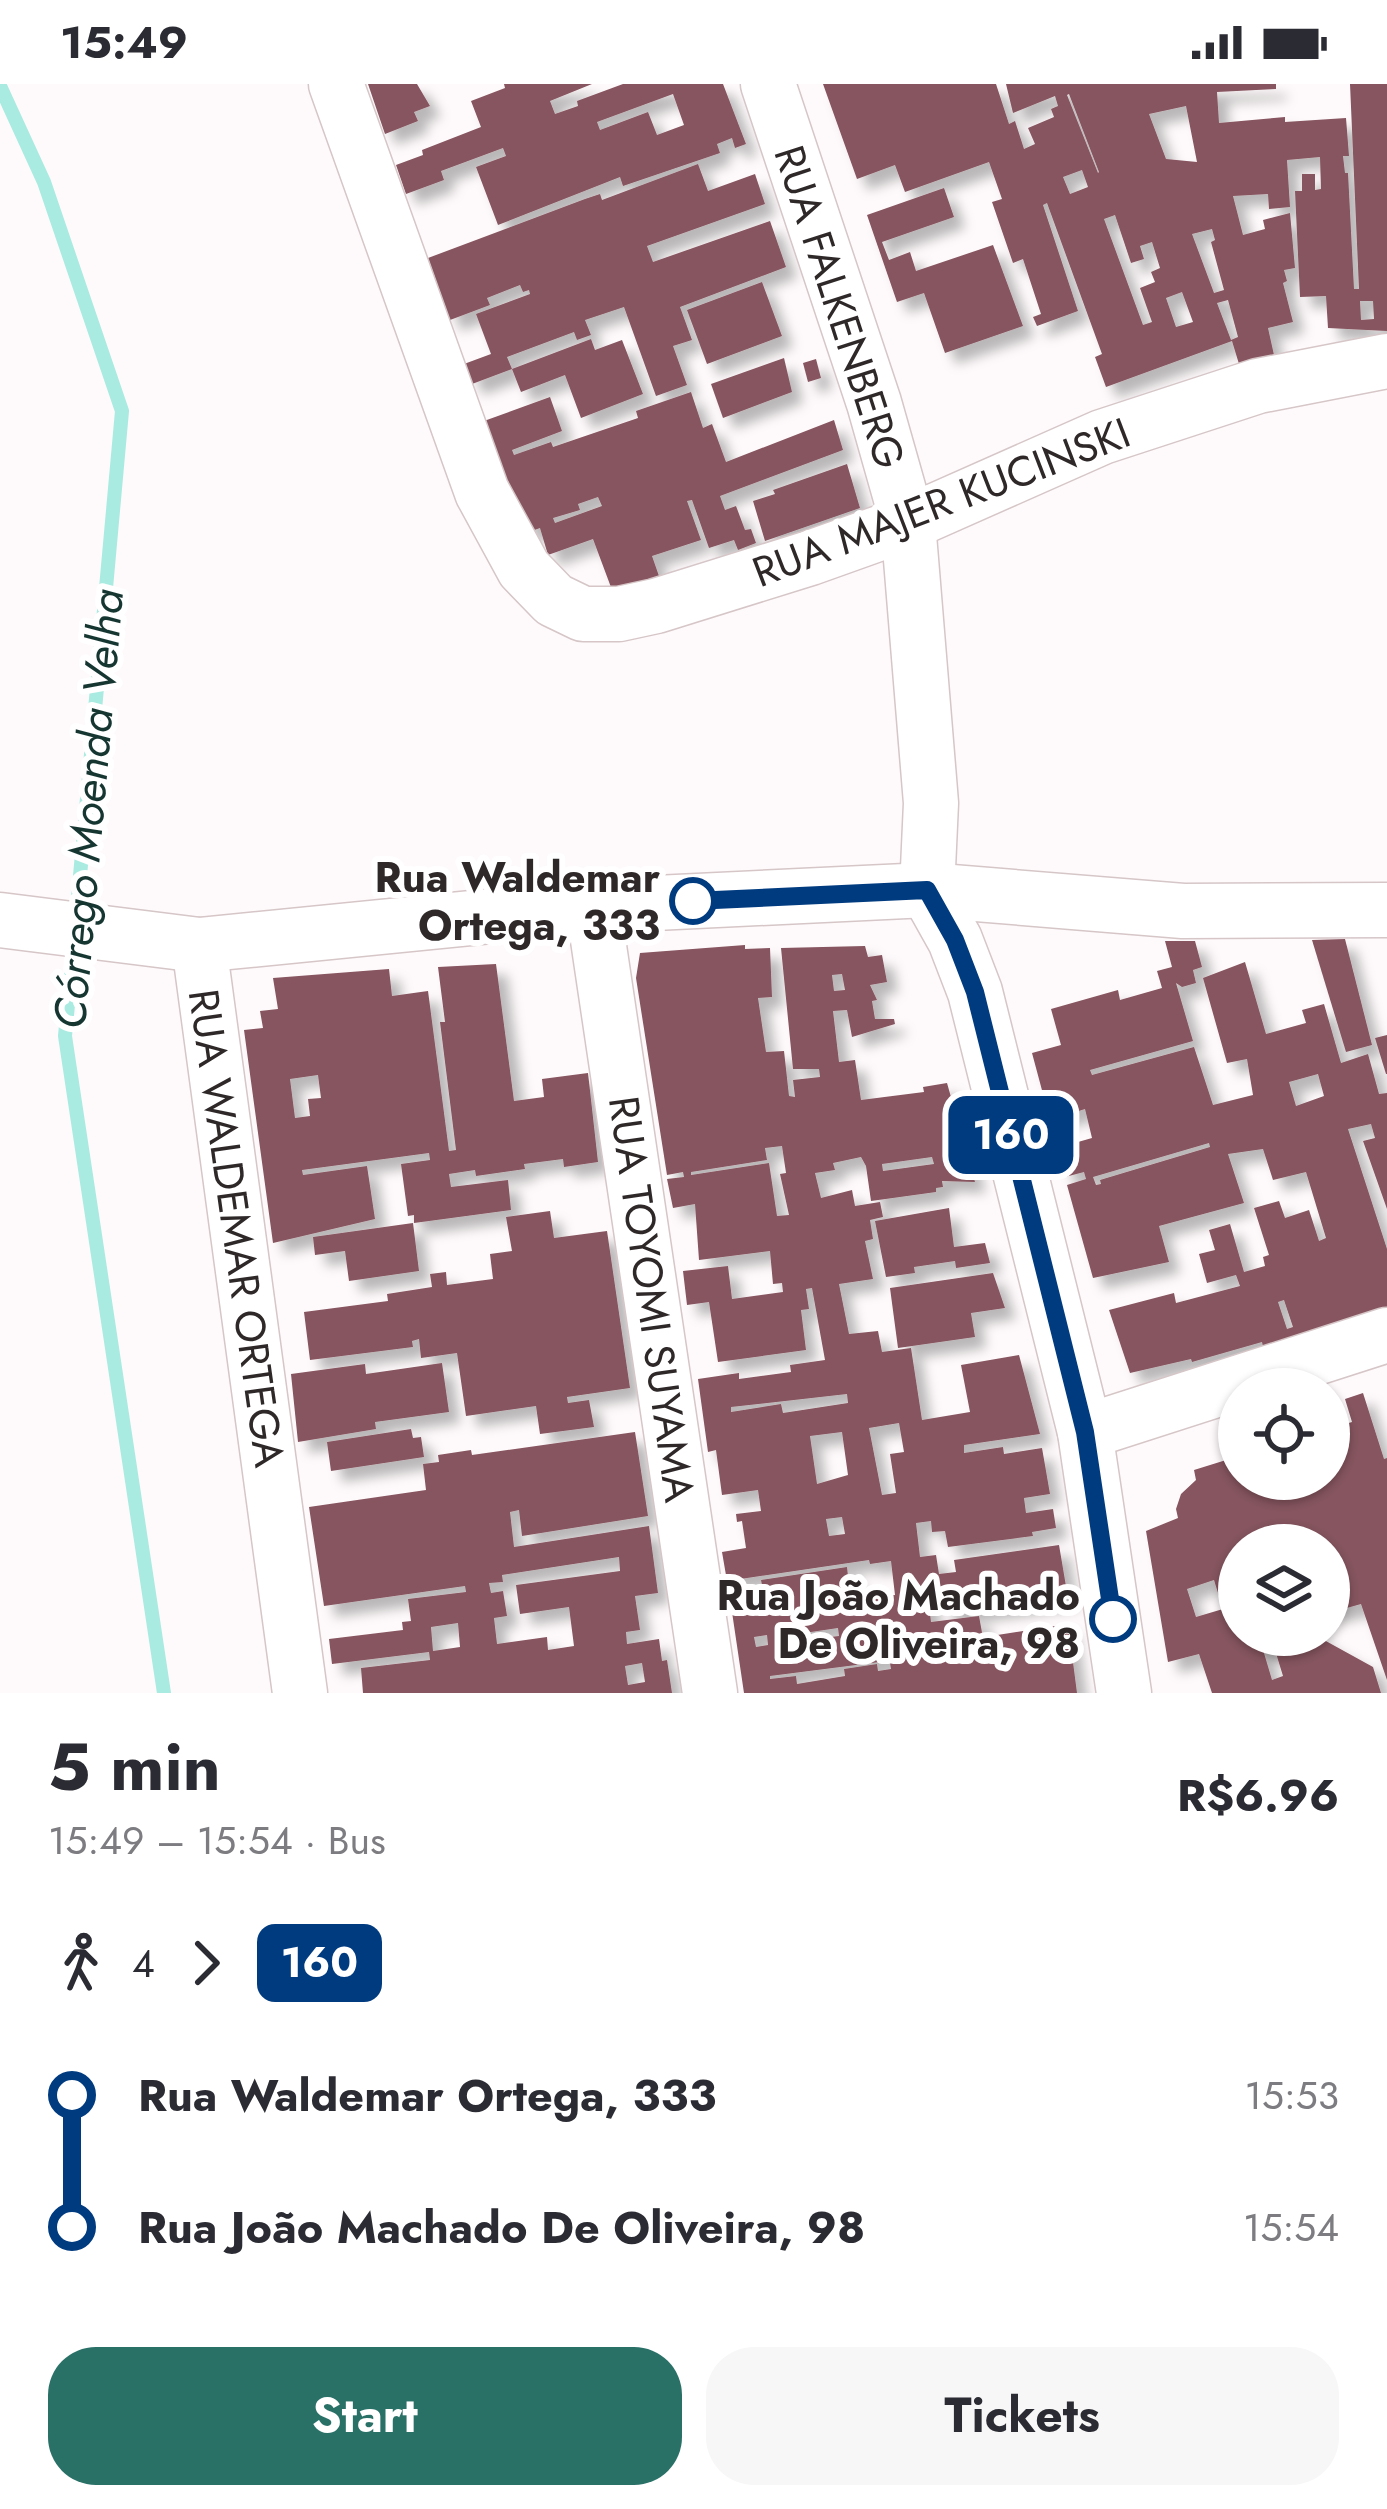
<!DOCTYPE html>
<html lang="en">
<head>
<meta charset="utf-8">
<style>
  :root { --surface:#fff; --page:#f7f7f7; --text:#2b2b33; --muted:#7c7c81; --accent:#297067 }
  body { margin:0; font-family:Jost,sans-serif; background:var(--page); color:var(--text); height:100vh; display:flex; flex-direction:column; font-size:45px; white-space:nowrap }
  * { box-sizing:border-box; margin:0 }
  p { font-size:39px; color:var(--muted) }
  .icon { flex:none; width:66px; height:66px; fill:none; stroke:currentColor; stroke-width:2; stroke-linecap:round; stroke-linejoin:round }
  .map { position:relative; height:1609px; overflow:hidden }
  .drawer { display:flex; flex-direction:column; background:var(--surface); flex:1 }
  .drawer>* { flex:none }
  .badge { padding:0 24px; border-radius:18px; font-size:42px; line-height:78px }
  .fabs { position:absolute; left:1218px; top:1284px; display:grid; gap:24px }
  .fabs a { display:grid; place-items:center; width:132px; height:132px; border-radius:50%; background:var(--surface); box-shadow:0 3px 9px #0004; font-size:60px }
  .map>.badge { position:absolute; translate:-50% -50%; box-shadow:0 0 0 6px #fff }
  .legs { display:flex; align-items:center; gap:18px; height:132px; padding:0 48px; font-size:39px }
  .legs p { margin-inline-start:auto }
  .head { display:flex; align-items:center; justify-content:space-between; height:204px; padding:0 48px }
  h1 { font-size:66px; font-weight:700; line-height:90px }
  .cta { display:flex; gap:24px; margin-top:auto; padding:24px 48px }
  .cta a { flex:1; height:138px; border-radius:48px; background:var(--accent); color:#fff; font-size:48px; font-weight:700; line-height:138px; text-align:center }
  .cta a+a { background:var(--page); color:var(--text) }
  ul { padding:0 48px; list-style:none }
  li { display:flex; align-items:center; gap:42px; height:132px; font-size:45px }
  li i { display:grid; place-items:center; width:18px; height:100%; margin:0 15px; background:currentColor }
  li i::after { content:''; width:30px; height:30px; margin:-15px; border:9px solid; border-radius:50%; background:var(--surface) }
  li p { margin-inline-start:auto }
  li:first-child i { background:linear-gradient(#0000 50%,currentColor 0) }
  li:last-child i { background:linear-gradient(currentColor 50%,#0000 0) }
  .status { display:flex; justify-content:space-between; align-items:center; height:84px; padding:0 60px; background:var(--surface); direction:ltr }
  .status svg { height:33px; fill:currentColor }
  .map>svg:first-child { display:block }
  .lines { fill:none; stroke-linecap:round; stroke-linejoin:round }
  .stream { stroke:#a9ebe0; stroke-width:14 }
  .building { fill:#86545f; fill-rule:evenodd; filter:url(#shadow) }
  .street-casing { stroke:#d6c6c8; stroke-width:57 }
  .street { stroke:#fff; stroke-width:54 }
  .line-1-casing { stroke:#fff; stroke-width:27 }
  .line-1 { stroke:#003b80; stroke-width:18 }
  .stop-1-dot { fill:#fff; stroke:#003b80; stroke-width:6 }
  .labels { text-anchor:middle; stroke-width:12; stroke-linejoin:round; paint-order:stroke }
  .street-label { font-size:42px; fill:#2e2829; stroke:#fff }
  .stop-label { font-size:42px; font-weight:bold; fill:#2e2829; stroke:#fff; text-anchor:end }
  .water-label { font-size:45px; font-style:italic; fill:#153631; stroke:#fff }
</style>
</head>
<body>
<div class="status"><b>15:49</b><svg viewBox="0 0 49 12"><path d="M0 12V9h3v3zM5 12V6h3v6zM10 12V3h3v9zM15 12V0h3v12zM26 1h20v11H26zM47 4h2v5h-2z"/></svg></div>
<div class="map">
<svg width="1387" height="1609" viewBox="0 0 1387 1609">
  <defs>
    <filter id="shadow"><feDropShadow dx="11" dy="11" stdDeviation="6" flood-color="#0004"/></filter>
  </defs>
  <rect width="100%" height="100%" fill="#fefafb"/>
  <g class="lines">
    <g class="stream">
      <polyline points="0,2 44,98 122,327 76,836"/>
      <polyline points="74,858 65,952 164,1609"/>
    </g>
  </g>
  <g class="building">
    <polygon points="368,0 417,0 430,22 414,28 418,37 385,50"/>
    <path d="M 504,0 L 592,0 L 550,17 L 555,30 L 578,22 L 577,17 L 623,0 L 723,0 L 746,60 L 735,64 L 732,54 L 717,60 L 720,69 L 623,102 L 620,93 L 498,141 L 476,83 L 506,72 L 503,64 L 441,87 L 444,96 L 406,110 L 396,81 L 423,71 L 422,66 L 481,43 L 471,17 L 505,4 ZM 673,10 L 684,41 L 657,51 L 648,28 L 600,46 L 597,38 Z"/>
    <path d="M 823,0 L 996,0 L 1009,40 L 1015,37 L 1024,65 L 1035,60 L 1028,44 L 1054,33 L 1051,25 L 1058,22 L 1055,12 L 1013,29 L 1006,0 L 1276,0 L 1276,5 L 1217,8 L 1219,39 L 1285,33 L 1285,38 L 1346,34 L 1349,72 L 1343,72 L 1345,89 L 1348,89 L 1354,205 L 1359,205 L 1350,0 L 1387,0 L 1387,247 L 1328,244 L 1326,212 L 1300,213 L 1295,107 L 1302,107 L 1302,90 L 1315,90 L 1315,106 L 1321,105 L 1320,73 L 1287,76 L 1290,123 L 1269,125 L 1268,110 L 1233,112 L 1243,151 L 1265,145 L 1263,136 L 1290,129 L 1295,184 L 1284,186 L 1287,197 L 1283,199 L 1293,238 L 1268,244 L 1274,271 L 1239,280 L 1232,257 L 1106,303 L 1095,273 L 1102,270 L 1047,119 L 1043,121 L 1078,227 L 1037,242 L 1033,233 L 1041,230 L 1023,175 L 1013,179 L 992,118 L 1002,115 L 989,78 L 905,108 L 895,81 L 857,95 ZM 1069,10 L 1099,88 L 1098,89 L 1067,11 ZM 1186,22 L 1197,78 L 1166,75 L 1149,30 ZM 1082,86 L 1088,103 L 1070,110 L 1063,93 ZM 1115,131 L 1131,179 L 1144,175 L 1140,162 L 1152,158 L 1160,184 L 1151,188 L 1155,198 L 1140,204 L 1152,238 L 1143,241 L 1104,135 ZM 1212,145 L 1215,156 L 1211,158 L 1224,206 L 1214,209 L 1192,150 ZM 1182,208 L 1193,238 L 1176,243 L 1166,214 ZM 1228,216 L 1238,253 L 1231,256 L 1217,219 ZM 1360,217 L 1373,217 L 1374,235 L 1361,236 Z"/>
    <polygon points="698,80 708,107 755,90 765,120 647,162 653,178 770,137 786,183 680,223 692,256 673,262 687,301 656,312 624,223 585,236 591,251 577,256 574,248 507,273 512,285 472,300 464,280 491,270 476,230 530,210 529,206 523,208 520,201 487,214 490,221 450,236 428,174 585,115 600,110 602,116"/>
    <polygon points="944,104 954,133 882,158 889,176 910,168 916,187 993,161 1023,242 945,269 924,209 897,218 867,131"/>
    <polygon points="762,198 782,252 707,280 687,226"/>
    <polygon points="591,255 595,266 622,256 643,310 581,334 565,291 521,308 512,285"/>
    <polygon points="784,274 792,308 723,334 711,300"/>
    <polygon points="816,275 821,294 808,298 803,279"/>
    <path d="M 691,308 L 703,344 L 712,340 L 726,378 L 834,336 L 843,366 L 720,412 L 725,426 L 736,422 L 745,446 L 751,445 L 756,459 L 738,466 L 734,456 L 709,464 L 692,416 L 687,417 L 701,456 L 652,472 L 660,495 L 615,514 L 593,455 L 548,471 L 540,444 L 526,449 L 484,337 L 550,313 L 562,347 L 512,366 L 514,371 L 551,358 L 553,363 L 638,334 L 636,327 ZM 598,413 L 602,422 L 555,439 L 553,434 L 580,426 L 578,420 Z"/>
    <polygon points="847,380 860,424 765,457 753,417 775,410 773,406"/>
    <polygon points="1345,855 1372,961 1346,968 1312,856"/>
    <path d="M 1165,857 L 1195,857 L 1202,883 L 1193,886 L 1196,899 L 1182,903 L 1176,899 L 1193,957 L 1090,986 L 1092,991 L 1194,963 L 1213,1021 L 1253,1011 L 1247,975 L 1227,979 L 1203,894 L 1245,878 L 1266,950 L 1306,939 L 1302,926 L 1324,920 L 1341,979 L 1368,970 L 1379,1010 L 1387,1009 L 1387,1125 L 1363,1057 L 1375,1054 L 1371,1040 L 1348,1045 L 1387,1165 L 1387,1229 L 1264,1267 L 1262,1258 L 1192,1278 L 1191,1275 L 1130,1289 L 1109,1226 L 1174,1209 L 1176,1219 L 1240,1202 L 1236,1191 L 1207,1199 L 1199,1170 L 1215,1166 L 1209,1146 L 1230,1140 L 1244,1188 L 1265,1182 L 1263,1173 L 1269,1171 L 1254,1124 L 1279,1117 L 1285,1134 L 1309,1126 L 1319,1157 L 1326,1154 L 1306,1088 L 1273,1096 L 1263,1065 L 1228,1070 L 1244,1119 L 1159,1142 L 1169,1178 L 1093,1194 L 1067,1101 L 1086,1095 L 1084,1088 L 1065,1093 L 1057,1064 L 1092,1054 L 1085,1025 L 1050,1036 L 1032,969 L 1061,961 L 1051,925 L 1118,906 L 1120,916 L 1162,904 L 1157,887 L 1172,883 ZM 1318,990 L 1324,1012 L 1296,1022 L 1289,998 ZM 1209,1059 L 1210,1063 L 1100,1096 L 1101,1100 L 1096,1101 L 1093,1093 ZM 1284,1216 L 1293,1243 L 1287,1245 L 1278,1218 Z"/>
    <path d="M 745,861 L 745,865 L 770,864 L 772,913 L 758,914 L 766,968 L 784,967 L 789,1012 L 795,1013 L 793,996 L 820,993 L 819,985 L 793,985 L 781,864 L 865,862 L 868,873 L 882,871 L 887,898 L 870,901 L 877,916 L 872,917 L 875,935 L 894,935 L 895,940 L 852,953 L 847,926 L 833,927 L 839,978 L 855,976 L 861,1016 L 924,1008 L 923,1003 L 947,999 L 975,1098 L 942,1097 L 943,1103 L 936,1104 L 936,1108 L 871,1117 L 866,1082 L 861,1073 L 833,1079 L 835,1086 L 815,1089 L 821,1114 L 852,1106 L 855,1122 L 880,1118 L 883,1133 L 870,1136 L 873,1155 L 865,1157 L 873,1195 L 839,1200 L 849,1250 L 878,1247 L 882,1268 L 911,1264 L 922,1336 L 970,1328 L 961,1281 L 1019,1271 L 1040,1350 L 964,1361 L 964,1369 L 1003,1363 L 1004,1370 L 1042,1364 L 1050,1410 L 1024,1414 L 1026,1429 L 1053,1425 L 1056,1444 L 1032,1448 L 1033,1452 L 948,1463 L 945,1447 L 932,1448 L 931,1437 L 916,1439 L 920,1473 L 936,1471 L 939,1490 L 956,1488 L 954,1476 L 1059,1461 L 1068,1514 L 944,1531 L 939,1494 L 926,1497 L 931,1538 L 979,1532 L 985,1565 L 992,1564 L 991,1552 L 1068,1540 L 1077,1609 L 744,1609 L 728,1501 L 738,1500 L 740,1509 L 763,1506 L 761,1496 L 847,1483 L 848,1492 L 855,1492 L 858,1516 L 895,1511 L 891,1477 L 870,1480 L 869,1476 L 727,1497 L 722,1468 L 746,1464 L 742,1437 L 737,1438 L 736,1430 L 761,1427 L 758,1406 L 722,1411 L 716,1366 L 708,1368 L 698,1295 L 739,1289 L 739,1295 L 791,1288 L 790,1281 L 825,1276 L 812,1204 L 806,1205 L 809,1225 L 801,1226 L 806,1266 L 718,1278 L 709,1218 L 687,1221 L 683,1187 L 728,1182 L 732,1215 L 783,1208 L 782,1199 L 773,1200 L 770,1167 L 699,1176 L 695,1120 L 673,1124 L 667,1095 L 684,1093 L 683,1088 L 667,1091 L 636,894 L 640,869 ZM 842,890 L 845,906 L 834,907 L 832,891 ZM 782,1062 L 786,1089 L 780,1090 L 789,1131 L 777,1132 L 769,1079 L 691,1091 L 691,1088 L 767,1076 L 765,1064 ZM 932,1073 L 934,1080 L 883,1087 L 882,1080 ZM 847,1310 L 848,1319 L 783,1329 L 781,1320 L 731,1328 L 731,1323 ZM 899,1339 L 904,1368 L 890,1370 L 896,1409 L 882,1411 L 869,1344 ZM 842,1348 L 848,1391 L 817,1400 L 810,1352 ZM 842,1433 L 845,1450 L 829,1452 L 826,1435 ZM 838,1544 L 839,1552 L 805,1556 L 804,1549 ZM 767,1551 L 768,1561 L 756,1563 L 754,1553 ZM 903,1575 L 890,1579 L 891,1585 L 878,1587 L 877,1580 L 844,1585 L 845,1592 L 797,1600 L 796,1592 L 770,1595 L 770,1592 Z"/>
    <path d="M 496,880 L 514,1017 L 544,1013 L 542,995 L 588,989 L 598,1078 L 564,1083 L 563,1075 L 524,1080 L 525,1085 L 476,1092 L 475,1086 L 449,1090 L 451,1103 L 508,1096 L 511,1126 L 414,1139 L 414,1131 L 408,1132 L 401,1080 L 430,1076 L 429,1069 L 302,1086 L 303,1091 L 367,1082 L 375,1135 L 273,1159 L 244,946 L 263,944 L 260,927 L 278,925 L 273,894 L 389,885 L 392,912 L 428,907 L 449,1067 L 456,1066 L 440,938 L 445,938 L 438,883 ZM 318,991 L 321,1014 L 308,1015 L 310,1032 L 295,1034 L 290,995 Z"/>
    <polygon points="1387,951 1387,990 1386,990 1375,954"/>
    <polygon points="949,1124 954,1163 985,1159 990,1179 956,1184 955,1177 914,1183 915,1189 886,1193 875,1137"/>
    <polygon points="550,1127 554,1154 607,1147 630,1304 567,1313 568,1319 589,1316 594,1343 540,1350 536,1322 466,1332 457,1269 421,1274 419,1255 412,1257 413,1263 310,1276 304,1228 388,1217 387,1210 432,1203 430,1190 446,1188 447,1201 493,1195 490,1170 512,1167 506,1133"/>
    <polygon points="413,1139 419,1187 349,1197 345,1167 315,1171 313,1153"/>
    <polygon points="993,1189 1005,1224 971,1229 975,1253 898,1264 890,1204"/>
    <polygon points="442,1279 449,1328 375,1338 376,1345 298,1358 291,1290 365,1280 366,1290"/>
    <path d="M 1363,1309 L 1384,1375 L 1387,1374 L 1387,1596 L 1361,1520 L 1329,1529 L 1329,1461 L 1239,1461 L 1239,1551 L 1322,1551 L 1324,1556 L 1373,1583 L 1381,1609 L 1212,1609 L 1199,1570 L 1168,1578 L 1146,1447 L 1178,1434 L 1176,1425 L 1181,1410 L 1196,1396 L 1194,1386 L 1239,1372 L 1239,1395 L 1298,1395 L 1300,1399 L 1329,1395 L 1329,1345 L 1352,1338 L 1345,1315 ZM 1214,1496 L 1223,1525 L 1196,1533 L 1187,1505 ZM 1275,1566 L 1283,1592 L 1272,1596 L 1264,1569 Z"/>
    <polygon points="411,1345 413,1354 421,1353 424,1373 331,1387 327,1358"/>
    <path d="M 635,1348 L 648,1432 L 522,1452 L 519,1426 L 510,1428 L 514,1463 L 649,1442 L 658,1509 L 635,1512 L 640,1546 L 626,1548 L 627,1560 L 659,1555 L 662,1577 L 667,1576 L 672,1609 L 363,1609 L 361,1584 L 430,1576 L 429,1568 L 332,1580 L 329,1555 L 403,1546 L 402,1538 L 411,1537 L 408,1515 L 466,1508 L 465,1502 L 324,1522 L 309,1423 L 426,1406 L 423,1380 L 439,1378 L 438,1371 L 471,1366 L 472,1371 ZM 619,1473 L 620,1487 L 516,1501 L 520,1530 L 569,1523 L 574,1562 L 548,1566 L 547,1553 L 497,1560 L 494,1534 L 507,1532 L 503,1507 L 491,1509 L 489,1499 L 503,1498 L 502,1491 ZM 458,1539 L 460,1563 L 433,1567 L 431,1543 ZM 642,1579 L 645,1598 L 628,1601 L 625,1582 Z"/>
  </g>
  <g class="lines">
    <g class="street-casing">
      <g id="street">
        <polyline points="336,0 482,408 524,485 554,516 583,530 619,530 656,522 810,474 908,439 1102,353 1258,302 1387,277"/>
        <polyline points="768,0 874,319 908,439 931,719 927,806"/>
        <polyline points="927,806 955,856 975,908 1085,1348 1124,1609"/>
        <polyline points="593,822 710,1609"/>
        <polyline points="0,836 199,861 593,822 927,806 1183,827 1387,826"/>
        <polyline points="199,861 300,1609"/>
        <polyline points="1085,1348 1387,1251"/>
      </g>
    </g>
    <use href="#street" class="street"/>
  </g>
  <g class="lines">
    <g class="line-1-casing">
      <polyline id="line-1" points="693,817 927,806 955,856 975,908 1085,1348 1113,1535"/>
    </g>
    <use href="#line-1" class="line-1"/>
  </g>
  <g class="stop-1-dot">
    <circle cx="693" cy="817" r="21"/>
    <circle cx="1113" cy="1535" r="21"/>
  </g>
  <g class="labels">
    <g class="street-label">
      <text transform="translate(840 223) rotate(72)" y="15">RUA FALKENBERG</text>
      <text transform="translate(941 418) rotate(-21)" y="15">RUA MAJER KUCINSKI</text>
      <text transform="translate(237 1144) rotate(82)" y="15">RUA WALDEMAR ORTEGA</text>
      <text transform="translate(652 1215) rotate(82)" y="15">RUA TOYOMI SUYAMA</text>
    </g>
    <g class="stop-label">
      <text x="660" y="808">Rua Waldemar<tspan x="660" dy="48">Ortega, 333</tspan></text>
      <text x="1080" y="1526">Rua João Machado<tspan x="1080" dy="48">De Oliveira, 98</tspan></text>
    </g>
    <g class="water-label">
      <text transform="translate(88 725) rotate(-85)" y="16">Córrego Moenda Velha</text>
    </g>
  </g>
</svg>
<div class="fabs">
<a><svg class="icon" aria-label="locate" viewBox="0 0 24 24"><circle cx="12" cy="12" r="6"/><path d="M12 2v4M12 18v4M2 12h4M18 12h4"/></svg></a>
<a><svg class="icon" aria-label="layers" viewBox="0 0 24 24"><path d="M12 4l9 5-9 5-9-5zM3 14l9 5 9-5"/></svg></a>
</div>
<b class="badge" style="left:1011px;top:1051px;background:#003b80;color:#fff">160</b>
</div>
<section class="drawer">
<div class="head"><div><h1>5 min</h1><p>15:49 – 15:54 · Bus</p></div><b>R$6.96</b></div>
<div class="legs"><svg class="icon" aria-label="walk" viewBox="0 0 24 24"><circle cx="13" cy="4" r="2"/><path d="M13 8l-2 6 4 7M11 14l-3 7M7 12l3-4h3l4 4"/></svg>4<svg class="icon" aria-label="forward" viewBox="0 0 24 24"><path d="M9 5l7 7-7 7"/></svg><b class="badge" style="background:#003b80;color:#fff">160</b></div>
<ul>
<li><i style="color:#003b80"></i><b>Rua Waldemar Ortega, 333</b><p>15:53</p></li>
<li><i style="color:#003b80"></i><b>Rua João Machado De Oliveira, 98</b><p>15:54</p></li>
</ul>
<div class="cta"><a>Start</a><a>Tickets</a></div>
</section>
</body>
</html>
